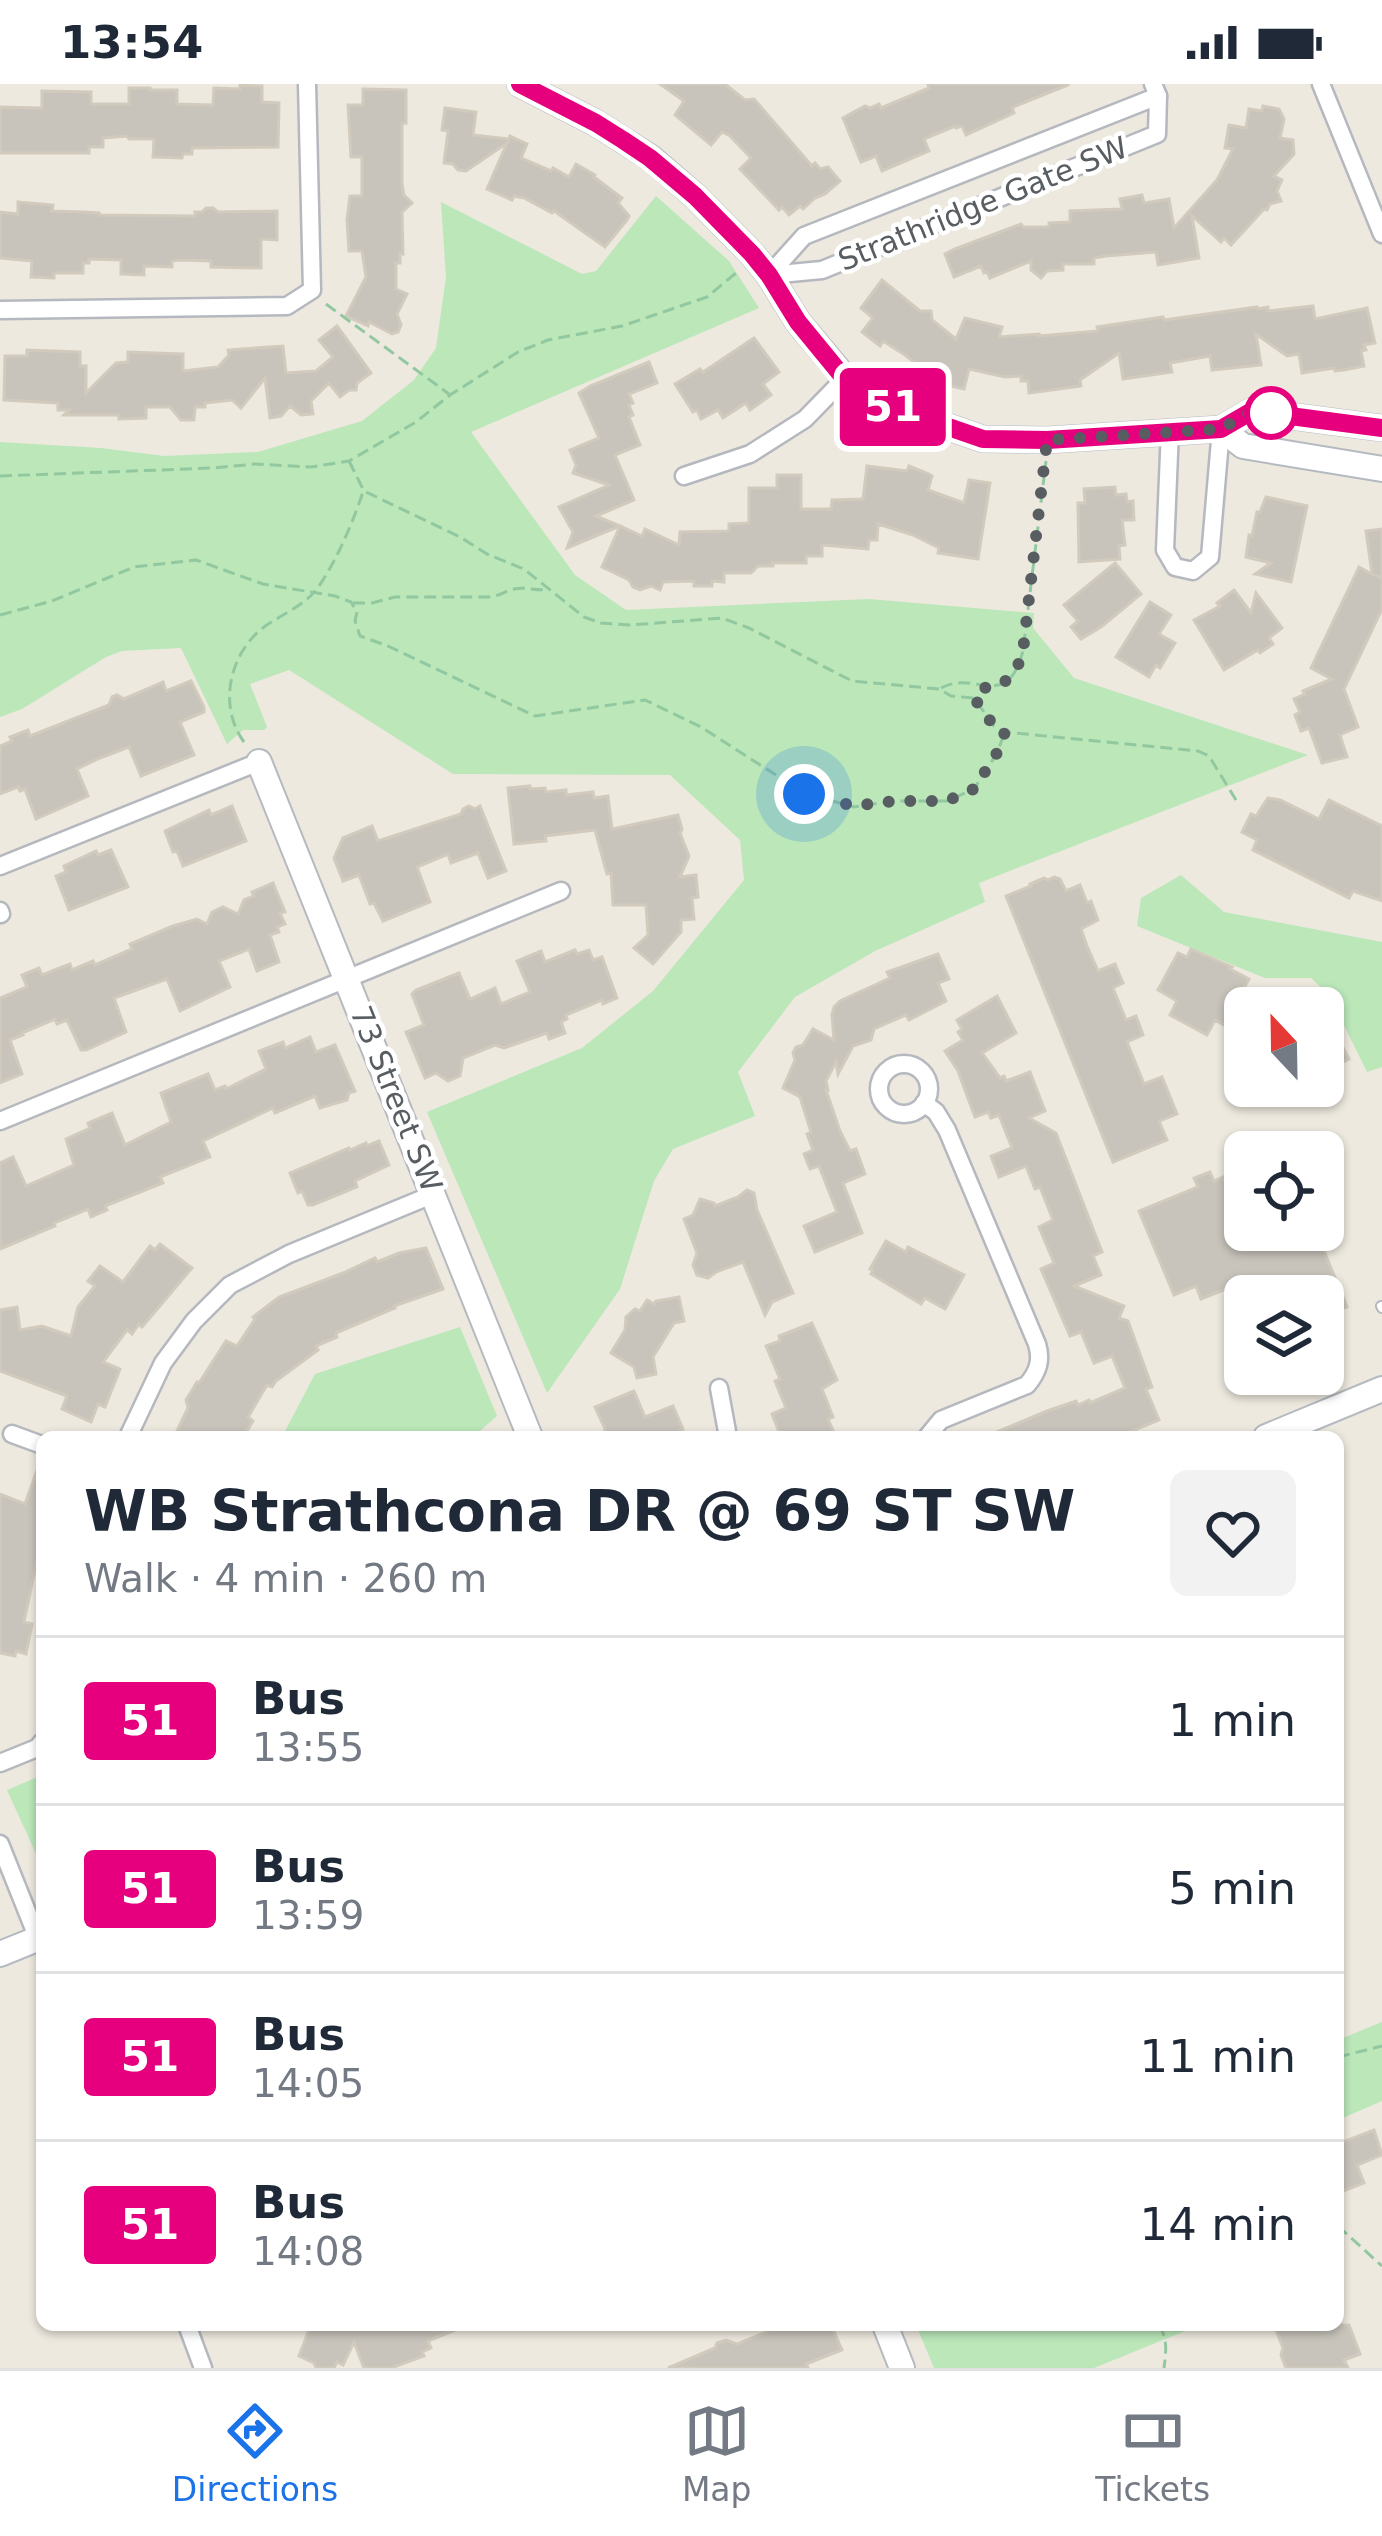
<!DOCTYPE html>
<html lang="en">
<head>
<meta charset="utf-8">
<style>
  :root { --surface:#fff; --page:#f2f2f3; --text:#1f2937; --muted:#747a83; --line:#e0e1e3; --accent:#1a73e8 }
  body { margin:0; font-family:"DejaVu Sans",sans-serif; background:var(--page); color:var(--text); height:100vh; display:flex; flex-direction:column; font-size:45px; white-space:nowrap }
  * { box-sizing:border-box; margin:0 }
  p { font-size:39px; color:var(--muted) }
  .icon { flex:none; width:66px; height:66px; fill:none; stroke:currentColor; stroke-width:2; stroke-linecap:round; stroke-linejoin:round }
  .map { position:relative; flex:1; overflow:hidden }
  .panel { position:absolute; left:36px; top:1347px; width:1308px; height:900px; display:flex; flex-direction:column; background:var(--surface); border-radius:18px; box-shadow:0 3px 9px #0004 }
  .panel>* { flex:none }
  .badge { padding:0 24px; border-radius:9px; font-size:42px; line-height:78px }
  .needle { width:78px; rotate:338deg }
  .buttons { position:absolute; left:1224px; top:903px; display:grid; gap:24px }
  .buttons a { display:grid; place-items:center; width:120px; height:120px; border-radius:18px; background:var(--surface); box-shadow:0 3px 9px #0004; font-size:60px }
  .you { position:absolute; width:60px; height:60px; margin:-30px; border:9px solid #fff; border-radius:50%; background:#1a73e8; box-shadow:0 0 0 18px #1a73e833 }
  .map>.badge { position:absolute; translate:-50% -50%; box-shadow:0 0 0 6px #fff }
  .round { display:grid; place-items:center; flex:none; width:126px; height:126px; border-radius:18px; background:var(--page) }
  .overview { display:flex; align-items:center; justify-content:space-between; height:204px; padding:0 48px }
  h1 { font-size:57px; font-weight:700; line-height:90px }
  ul { padding:0; list-style:none }
  li { display:flex; align-items:center; gap:36px; height:168px; padding:0 48px; border-top:3px solid var(--line) }
  li div { flex:1 }
  li b { display:block; font-size:45px }
  li em { font-style:normal }
  li .badge { min-width:132px; font-weight:700; text-align:center }
  .status { display:flex; justify-content:space-between; align-items:center; height:84px; padding:0 60px; background:var(--surface); direction:ltr }
  .status svg { height:33px; fill:currentColor }
  .tab-bar { display:flex; justify-content:space-around; align-items:center; height:168px; border-top:3px solid var(--line); background:var(--surface); font-size:33px; color:var(--muted) }
  .tab-bar a { display:grid; justify-items:center; gap:6px }
  .tab-bar .current { color:var(--accent) }
  .map>svg:first-child { display:block }
  .green { fill:#bbe7b9 }
  .building { fill:#c8c4bc; stroke:#d2cbbd; stroke-width:3 }
  .lines { fill:none; stroke-linecap:round; stroke-linejoin:round }
  .lane-casing { stroke:#b5b8be; stroke-width:12 }
  .street-casing { stroke:#b5b8be; stroke-width:21 }
  .secondary-casing { stroke:#b5bac0; stroke-width:28 }
  .path { stroke:#92c8a0; stroke-width:3; stroke-dasharray:12 6; stroke-linecap:butt }
  .lane { stroke:#fff; stroke-width:8 }
  .street { stroke:#fff; stroke-width:16 }
  .secondary { stroke:#fff; stroke-width:24 }
  .line-casing { stroke:#fff; stroke-width:27 }
  .line { stroke:#e6007e; stroke-width:18 }
  .walk { stroke:#585d62; stroke-width:12; stroke-dasharray:0 21.6 }
  .stop-dot { fill:#fff; stroke:#e6007e; stroke-width:6 }
  .labels { text-anchor:middle; stroke-width:9; stroke-linejoin:round; paint-order:stroke }
  .street-label { font-size:30px; fill:#585d62; stroke:#fff }
</style>
</head>
<body>
<div class="status"><b>13:54</b><svg viewBox="0 0 49 12"><path d="M0 12V9h3v3zM5 12V6h3v6zM10 12V3h3v9zM15 12V0h3v12zM26 1h20v11H26zM47 4h2v5h-2z"/></svg></div>
<div class="map">
<svg width="1382" height="2284" viewBox="0 0 1382 2284">
  <rect width="100%" height="100%" fill="#ede9df"/>
  <g class="green">
    <polygon points="656,112 729,177 759,224 471,348 575,491 626,526 869,515 1034,529 1033,544 1074,594 1308,671 979,799 985,818 875,867 795,913 738,988 755,1032 673,1065 654,1097 620,1205 547,1309 427,1028 582,964 653,907 744,796 740,756 670,691 453,690 289,586 250,600 267,643 264,646 243,646 227,660 181,564 122,567 106,573 22,625 0,633 0,358 101,364 164,372 258,368 362,337 414,296 436,264 446,193 441,118 582,190 596,187"/>
    <polygon points="1181,791 1224,828 1382,858 1382,983 1367,988 1329,911 1311,894 1265,894 1137,842 1141,814"/>
    <polygon points="460,1243 497,1332 473,1353 282,1353 315,1290"/>
    <polygon points="42,1691 42,1783 7,1706"/>
    <polygon points="1382,1938 1382,2017 1338,2036 1338,1956"/>
    <polygon points="916,2241 1200,2241 1094,2284 934,2284"/>
  </g>
  <g class="building">
    <polygon points="660,0 725,0 745,16 754,15 812,82 815,79 820,85 828,83 840,97 825,110 815,114 803,125 800,122 789,131 782,123 779,126 740,85 751,74 729,51 722,48 711,61 675,31 684,17"/>
    <polygon points="928,0 1068,0 1068,1 1018,21 1012,24 1014,29 966,51 962,42 956,44 955,42 924,55 929,67 882,87 876,72 861,78 843,34 865,22 870,24 879,20 881,24 929,4"/>
    <polygon points="240,1 262,2 262,18 279,19 278,63 192,64 192,70 183,70 182,74 153,73 154,55 129,55 127,52 103,54 103,63 89,63 89,69 0,69 0,23 42,24 42,7 91,8 91,20 129,20 129,4 150,4 150,6 177,6 177,20 213,21 214,4 240,5"/>
    <polygon points="363,5 406,6 406,39 402,39 402,100 404,111 412,119 402,128 403,170 400,169 400,179 396,179 396,205 407,210 397,230 401,241 398,248 392,250 369,238 368,242 346,232 366,193 362,167 349,167 347,136 350,112 362,112 362,73 351,73 348,21 363,21"/>
    <polygon points="1263,22 1279,25 1284,35 1280,54 1293,56 1294,70 1274,92 1282,96 1277,107 1281,117 1270,120 1267,126 1264,125 1231,161 1224,154 1221,158 1192,132 1199,174 1158,181 1156,168 1106,172 1094,174 1094,180 1063,180 1063,186 1047,187 1041,194 1031,186 1031,177 990,194 987,188 984,189 981,182 954,193 945,170 955,165 1021,140 1023,143 1049,143 1049,139 1070,138 1070,127 1122,125 1120,115 1142,111 1144,119 1169,115 1174,144 1217,96 1233,65 1225,64 1229,41 1246,44 1249,25 1262,27"/>
    <polygon points="445,24 476,28 473,51 509,55 510,52 527,60 521,74 551,87 553,84 569,93 576,80 595,91 594,93 622,114 618,119 629,132 627,136 605,163 554,127 552,129 524,114 514,112 512,116 487,105 507,59 466,87 458,86 453,80 444,79 448,47 442,46"/>
    <polygon points="18,118 53,121 52,127 83,128 99,129 99,131 195,132 195,128 202,128 206,124 213,124 218,128 277,127 277,156 261,155 261,184 211,183 211,177 179,176 172,177 172,183 144,182 144,191 121,190 121,176 89,175 89,179 83,179 83,189 54,189 54,194 31,193 32,177 0,174 0,128 18,130"/>
    <polygon points="882,196 920,227 931,227 932,236 956,255 965,234 1002,243 999,253 1039,250 1039,252 1098,247 1097,243 1163,233 1164,236 1257,223 1258,225 1268,223 1268,227 1313,222 1315,235 1367,224 1375,259 1364,261 1366,266 1361,267 1364,282 1344,286 1335,287 1334,284 1302,289 1299,270 1287,272 1256,250 1261,281 1212,286 1210,272 1170,279 1172,288 1123,295 1119,269 1080,296 1081,302 1029,309 1028,297 1021,297 1021,292 1005,293 969,285 964,305 942,300 905,271 883,257 880,262 862,248 873,234 861,224"/>
    <polygon points="337,242 371,289 357,299 356,306 349,306 340,313 329,299 311,317 313,330 301,331 290,322 281,332 270,334 265,294 241,324 232,316 205,319 205,323 195,323 194,336 181,336 170,323 146,323 146,334 119,335 119,331 64,331 69,326 58,326 58,319 4,316 5,272 27,272 27,266 80,268 80,282 86,282 86,309 116,279 128,278 128,268 183,270 183,287 218,283 229,271 228,266 283,262 286,289 316,287 333,273 319,256"/>
    <polygon points="754,254 779,288 763,300 771,311 750,326 746,319 723,334 718,326 701,335 697,326 693,328 675,300 700,285 703,288"/>
    <polygon points="649,278 657,299 629,310 633,319 629,321 633,331 629,333 640,361 615,371 634,416 596,432 620,442 567,464 573,448 559,423 609,401 573,389 576,381 570,366 599,354 579,309 590,302"/>
    <polygon points="867,382 907,387 909,382 929,390 932,392 928,406 964,419 969,396 990,399 978,475 938,469 939,464 913,451 878,440 877,456 869,456 868,465 822,461 822,472 806,472 806,479 773,479 773,482 758,482 751,489 724,489 724,498 712,497 712,502 694,502 694,497 663,498 660,506 651,502 640,506 633,503 629,496 602,483 620,442 642,452 645,445 679,461 680,448 729,447 729,440 749,439 749,404 777,404 777,391 801,391 801,425 831,425 832,416 863,415"/>
    <polygon points="1115,403 1116,411 1126,410 1127,418 1133,417 1134,436 1122,436 1125,461 1119,462 1120,475 1079,478 1078,419 1085,419 1084,405"/>
    <polygon points="1266,413 1307,422 1291,498 1255,490 1271,479 1246,473 1249,451 1252,452 1257,428 1260,428"/>
    <polygon points="1382,445 1382,492 1377,492 1382,495 1382,525 1344,605 1358,643 1340,651 1347,673 1322,679 1309,644 1301,647 1295,631 1300,628 1294,615 1305,610 1303,607 1332,595 1311,584 1359,483 1372,490 1366,447"/>
    <polygon points="1115,479 1141,510 1101,543 1081,555 1071,543 1078,537 1064,521"/>
    <polygon points="1234,506 1251,529 1256,509 1282,544 1269,554 1273,560 1260,569 1258,566 1224,586 1194,536 1220,522 1217,519"/>
    <polygon points="1150,518 1171,531 1159,550 1175,559 1160,584 1156,581 1149,593 1116,573"/>
    <polygon points="191,597 204,623 204,628 180,638 194,671 141,692 129,663 100,674 77,685 88,712 36,735 25,705 20,707 18,703 0,710 0,662 12,657 10,653 28,646 30,652 81,632 109,621 112,613 117,611 124,615 163,598 166,607"/>
    <polygon points="530,702 530,705 545,704 546,708 566,706 566,711 593,708 594,714 608,712 612,745 678,731 682,745 680,749 689,772 680,793 696,791 698,813 692,814 694,835 681,836 681,848 653,880 634,864 648,851 646,821 613,821 611,789 607,790 595,746 545,752 546,757 514,760 508,704"/>
    <polygon points="1268,714 1280,716 1319,735 1329,716 1382,742 1382,817 1353,807 1349,814 1253,766 1257,756 1242,748 1251,730 1256,732"/>
    <polygon points="232,722 246,757 183,782 177,767 173,768 165,747 209,726 211,731"/>
    <polygon points="469,722 475,725 480,722 506,787 488,794 478,769 451,779 448,770 417,783 430,818 383,837 374,819 370,820 359,791 343,797 334,774 343,754 372,742 378,757 461,730 463,725"/>
    <polygon points="111,766 128,803 69,826 56,792 66,788 64,782 96,767 98,771"/>
    <polygon points="1054,793 1060,795 1066,807 1080,801 1087,819 1091,817 1098,836 1081,845 1087,862 1098,887 1115,880 1123,899 1113,904 1126,936 1136,932 1143,951 1127,958 1144,1000 1162,993 1177,1030 1159,1037 1167,1056 1113,1078 1006,812 1031,802 1030,800 1044,794 1048,796"/>
    <polygon points="273,799 285,828 280,829 285,840 277,843 279,848 270,851 279,878 257,887 249,865 219,877 230,903 180,927 167,895 114,914 126,948 86,966 81,966 67,936 57,940 55,935 22,949 23,951 10,956 22,990 0,999 0,914 27,903 22,891 39,884 42,891 70,880 72,886 93,877 95,881 132,865 130,860 173,842 197,835 207,840 212,828 223,823 238,830 244,816 254,812 252,808"/>
    <polygon points="1191,865 1232,883 1230,885 1249,895 1244,904 1279,922 1312,905 1322,924 1245,924 1233,946 1215,936 1207,951 1170,931 1177,917 1158,906 1178,869 1187,873"/>
    <polygon points="575,866 577,870 589,866 593,876 602,873 617,914 603,920 602,916 566,931 567,935 561,938 565,949 549,955 547,949 504,964 495,961 463,974 460,992 448,997 436,989 425,994 406,948 424,941 412,910 416,906 459,889 470,915 495,904 501,920 530,908 517,877 541,867 545,878"/>
    <polygon points="938,870 949,895 938,899 946,917 909,936 906,931 874,945 871,956 853,962 838,990 836,978 826,997 828,1006 826,1006 840,1047 850,1067 856,1065 865,1090 843,1099 862,1149 815,1168 804,1142 837,1128 819,1082 810,1085 804,1070 813,1066 807,1050 811,1048 800,1013 783,1004 795,976 793,969 796,963 803,961 813,945 834,956 832,931 834,923 840,917 890,894 887,888"/>
    <polygon points="997,912 1016,949 982,969 1000,994 1004,992 1006,997 1030,988 1045,1027 1029,1034 1056,1049 1102,1168 1093,1172 1101,1191 1074,1202 1124,1222 1119,1234 1128,1237 1152,1303 1146,1305 1159,1336 1118,1353 985,1353 1047,1327 1076,1317 1078,1321 1089,1316 1090,1319 1125,1304 1112,1272 1094,1279 1081,1248 1070,1252 1041,1185 1054,1179 1039,1143 1053,1136 1040,1103 1035,1105 1026,1082 999,1093 991,1072 1012,1064 999,1031 991,1034 988,1028 975,1033 958,987 945,967 963,956 958,948 962,945 957,936"/>
    <polygon points="1323,925 1349,975 1323,988"/>
    <polygon points="310,953 316,968 335,961 355,1007 349,1009 347,1016 320,1024 315,1012 275,1029 273,1024 203,1057 210,1073 160,1093 163,1099 105,1122 107,1126 91,1133 88,1125 54,1139 55,1142 0,1165 0,1079 13,1073 26,1102 74,1081 66,1055 90,1044 88,1039 112,1029 125,1061 171,1038 161,1009 208,990 215,1006 225,1002 226,1005 266,985 259,967 283,958 285,964"/>
    <polygon points="379,1057 389,1081 355,1097 357,1103 313,1121 308,1121 302,1107 298,1109 290,1089 349,1064 350,1066 366,1059 367,1062"/>
    <polygon points="1210,1088 1214,1097 1223,1093 1230,1110 1245,1104 1245,1146 1282,1146 1288,1160 1299,1155 1303,1164 1320,1157 1347,1223 1323,1232 1323,1212 1255,1212 1249,1196 1201,1215 1196,1202 1174,1211 1139,1127 1198,1103 1194,1094"/>
    <polygon points="747,1106 754,1109 757,1126 793,1209 772,1218 765,1231 743,1178 716,1188 708,1194 697,1191 693,1181 697,1169 684,1135 693,1131 700,1115 714,1119 715,1122 738,1113"/>
    <polygon points="886,1157 906,1168 908,1163 964,1191 945,1225 925,1214 921,1220 871,1190 873,1186 870,1185"/>
    <polygon points="160,1160 192,1184 142,1243 139,1240 132,1250 127,1246 103,1278 120,1285 105,1323 98,1320 91,1338 62,1325 67,1312 0,1287 0,1226 17,1223 20,1246 42,1242 71,1252 78,1223 95,1202 88,1197 100,1182 123,1198 150,1162 155,1166"/>
    <polygon points="426,1164 443,1205 394,1222 395,1224 350,1243 336,1249 337,1253 316,1262 318,1266 276,1297 272,1303 267,1301 248,1333 253,1337 243,1353 174,1353 188,1324 186,1316 197,1298 199,1299 226,1257 237,1262 255,1235 253,1233 279,1213 343,1189 375,1174 377,1178 399,1169"/>
    <polygon points="679,1213 684,1237 674,1239 653,1273 656,1290 637,1294 634,1283 611,1269 625,1246 626,1233 635,1225 640,1227 647,1216 654,1220 656,1217"/>
    <polygon points="812,1239 837,1296 822,1305 833,1333 828,1335 836,1353 781,1353 772,1330 786,1324 775,1297 780,1295 766,1262 780,1257 779,1252"/>
    <polygon points="634,1307 645,1333 673,1322 683,1345 680,1346 683,1353 603,1353 605,1345 595,1323"/>
    <polygon points="40,1378 42,1478 37,1476 29,1514 24,1538 32,1540 26,1570 16,1567 15,1572 0,1569 0,1410 25,1420"/>
    <polygon points="1374,2046 1382,2071 1357,2081 1364,2099 1338,2109 1338,2060"/>
    <polygon points="311,2241 465,2241 465,2242 428,2257 431,2264 422,2268 424,2272 391,2284 364,2284 354,2258 343,2281 337,2278 334,2284 316,2284 314,2279 299,2272"/>
    <polygon points="764,2241 831,2241 842,2266 806,2280 808,2284 668,2284 715,2264 717,2259 726,2256 737,2260 767,2248"/>
    <polygon points="1274,2241 1349,2241 1360,2270 1344,2276 1348,2284 1286,2284 1281,2271 1283,2264"/>
  </g>
  <g class="lines">
    <g class="lane-casing">
      <polyline id="lane" points="1381,1222 1382,1224"/>
    </g>
    <g class="street-casing">
      <g id="street">
        <polyline points="1321,0 1382,150"/>
        <polyline points="769,191 822,186 1157,50 1158,12 1153,0"/>
        <polyline points="769,191 804,152 1158,12"/>
        <polyline points="0,226 287,222 312,206 307,0"/>
        <polyline points="1170,346 1165,466 1175,483 1193,487 1210,473 1221,345"/>
        <polyline points="684,392 750,370 805,335 845,294"/>
        <polyline points="0,782 259,678"/>
        <polyline points="0,827 1,830"/>
        <circle cx="904" cy="1005" r="25"/>
        <path d="M 924,1019 L 936,1028 L 947,1046 L 1037,1260 C 1042,1276 1038,1288 1027,1301 L 941,1336 L 927,1353"/>
        <polyline points="0,1037 561,807"/>
        <polyline points="719,1304 728,1353"/>
        <polyline points="12,1350 42,1361"/>
        <polyline points="128,1353 163,1279 194,1237 230,1201 289,1170 434,1110"/>
        <polyline points="0,1679 37,1664 42,1658"/>
        <polyline points="0,1760 40,1860"/>
        <polyline points="187,2241 203,2284"/>
      </g>
    </g>
    <g class="secondary-casing">
      <g id="secondary">
        <polyline points="520,0 596,39 651,74 695,112 752,170 769,191 798,238 845,294 888,322 983,355 1047,356 1221,345 1252,327 1382,344"/>
        <polyline points="1221,345 1243,362 1382,385"/>
        <polyline points="259,678 530,1353"/>
        <polyline points="1266,1353 1382,1305"/>
        <polyline points="0,1870 42,1853"/>
        <polyline points="885,2241 902,2284"/>
      </g>
    </g>
    <g class="path">
      <polyline points="326,220 449,310"/>
      <polyline points="349,377 364,407 460,453 487,470 524,485 584,533 601,539 631,541 722,534 749,544 852,597 939,605 951,612 974,614 994,642 1005,648 1198,667 1209,672 1236,716"/>
      <polyline points="0,392 213,384 255,380 311,383 349,377 416,338 450,311 518,268 548,256 622,242 707,213 736,189"/>
      <path d="M 353,519 L 372,519 L 395,513 L 489,513 C 500,512 505,507 514,505 C 526,502 537,508 548,505"/>
      <polyline points="0,531 52,517 134,483 196,476 263,500 335,512 351,518 357,528 355,537 360,552 388,562 535,632 645,616 701,643 804,709 854,723 894,717 947,717 974,705 997,669 1005,648"/>
      <path d="M 941,604 C 977,585 1006,629 1023,567 L 1046,377"/>
      <path d="M 244,658 C 219,624 228,575 259,547 C 278,531 305,523 319,502 C 338,474 352,440 363,408"/>
      <polyline points="1338,1973 1382,1962"/>
      <polyline points="1338,2142 1382,2182"/>
      <path d="M 1159,2241 C 1168,2255 1166,2268 1164,2284"/>
    </g>
    <use href="#lane" class="lane"/>
    <use href="#street" class="street"/>
    <use href="#secondary" class="secondary"/>
  </g>
  <g class="lines">
    <g class="line-casing">
      <polyline id="line" points="520,0 596,39 623,56 650,74 695,112 752,170 769,191 798,238 844,294 888,322 983,355 1047,356 1221,345 1252,327 1382,344"/>
    </g>
    <use href="#line" class="line"/>
    <path class="walk" d="M 804,710 L 854,722 L 894,717 L 947,717 L 974,705 L 997,669 L 1005,648 L 994,642 L 974,614 L 982,604 C 1007,603 1017,589 1023,567 L 1047,356 L 1221,345 L 1252,327 L 1271,329"/>
  </g>
  <circle class="stop-dot" cx="1271" cy="329" r="24"/>
  <g class="labels">
    <g class="street-label">
      <text transform="translate(983 120) rotate(-22)" y="10">Strathridge Gate SW</text>
      <text transform="translate(396 1015) rotate(68)" y="10">73 Street SW</text>
    </g>
  </g>
</svg>
<div class="buttons">
<a><svg class="needle" viewBox="-14 -14 28 28"><path d="M0-13l5 13h-10z" fill="#e53935"/><path d="M0 13l5-13h-10z" fill="#747a83"/></svg></a>
<a><svg class="icon" aria-label="locate" viewBox="0 0 24 24"><circle cx="12" cy="12" r="6"/><path d="M12 2v4M12 18v4M2 12h4M18 12h4"/></svg></a>
<a><svg class="icon" aria-label="layers" viewBox="0 0 24 24"><path d="M12 4l9 5-9 5-9-5zM3 14l9 5 9-5"/></svg></a>
</div>
<div class="you" style="left:804px;top:710px"></div>
<b class="badge" style="left:893px;top:323px;background:#e6007e;color:#fff">51</b>
<section class="panel">
<div class="overview"><div><h1>WB Strathcona DR @ 69 ST SW</h1><p>Walk · 4 min · 260 m</p></div><a class="round"><svg class="icon" aria-label="heart" viewBox="0 0 24 24"><path d="M12 20l-8-8c-3-5 5-10 8-4 3-6 11-1 8 4z"/></svg></a></div>
<ul>
<li><span class="badge" style="background:#e6007e;color:#fff">51</span><div><b>Bus</b><p>13:55</p></div><em>1 min</em></li>
<li><span class="badge" style="background:#e6007e;color:#fff">51</span><div><b>Bus</b><p>13:59</p></div><em>5 min</em></li>
<li><span class="badge" style="background:#e6007e;color:#fff">51</span><div><b>Bus</b><p>14:05</p></div><em>11 min</em></li>
<li><span class="badge" style="background:#e6007e;color:#fff">51</span><div><b>Bus</b><p>14:08</p></div><em>14 min</em></li>
</ul>
</section>
</div>
<nav class="tab-bar">
<a class="current"><svg class="icon" aria-label="directions" viewBox="0 0 24 24"><path d="M12 3l9 9-9 9-9-9zM9 14v-3h6M13 9l2 2-2 2"/></svg>Directions</a>
<a><svg class="icon" aria-label="map" viewBox="0 0 24 24"><path d="M3 6l6-2 6 2 6-2v14l-6 2-6-2-6 2zM9 4v14M15 6v14"/></svg>Map</a>
<a><svg class="icon" aria-label="tickets" viewBox="0 0 24 24"><path d="M3 7h18v10H3zM15 7v10"/></svg>Tickets</a>
</nav>
</body>
</html>
